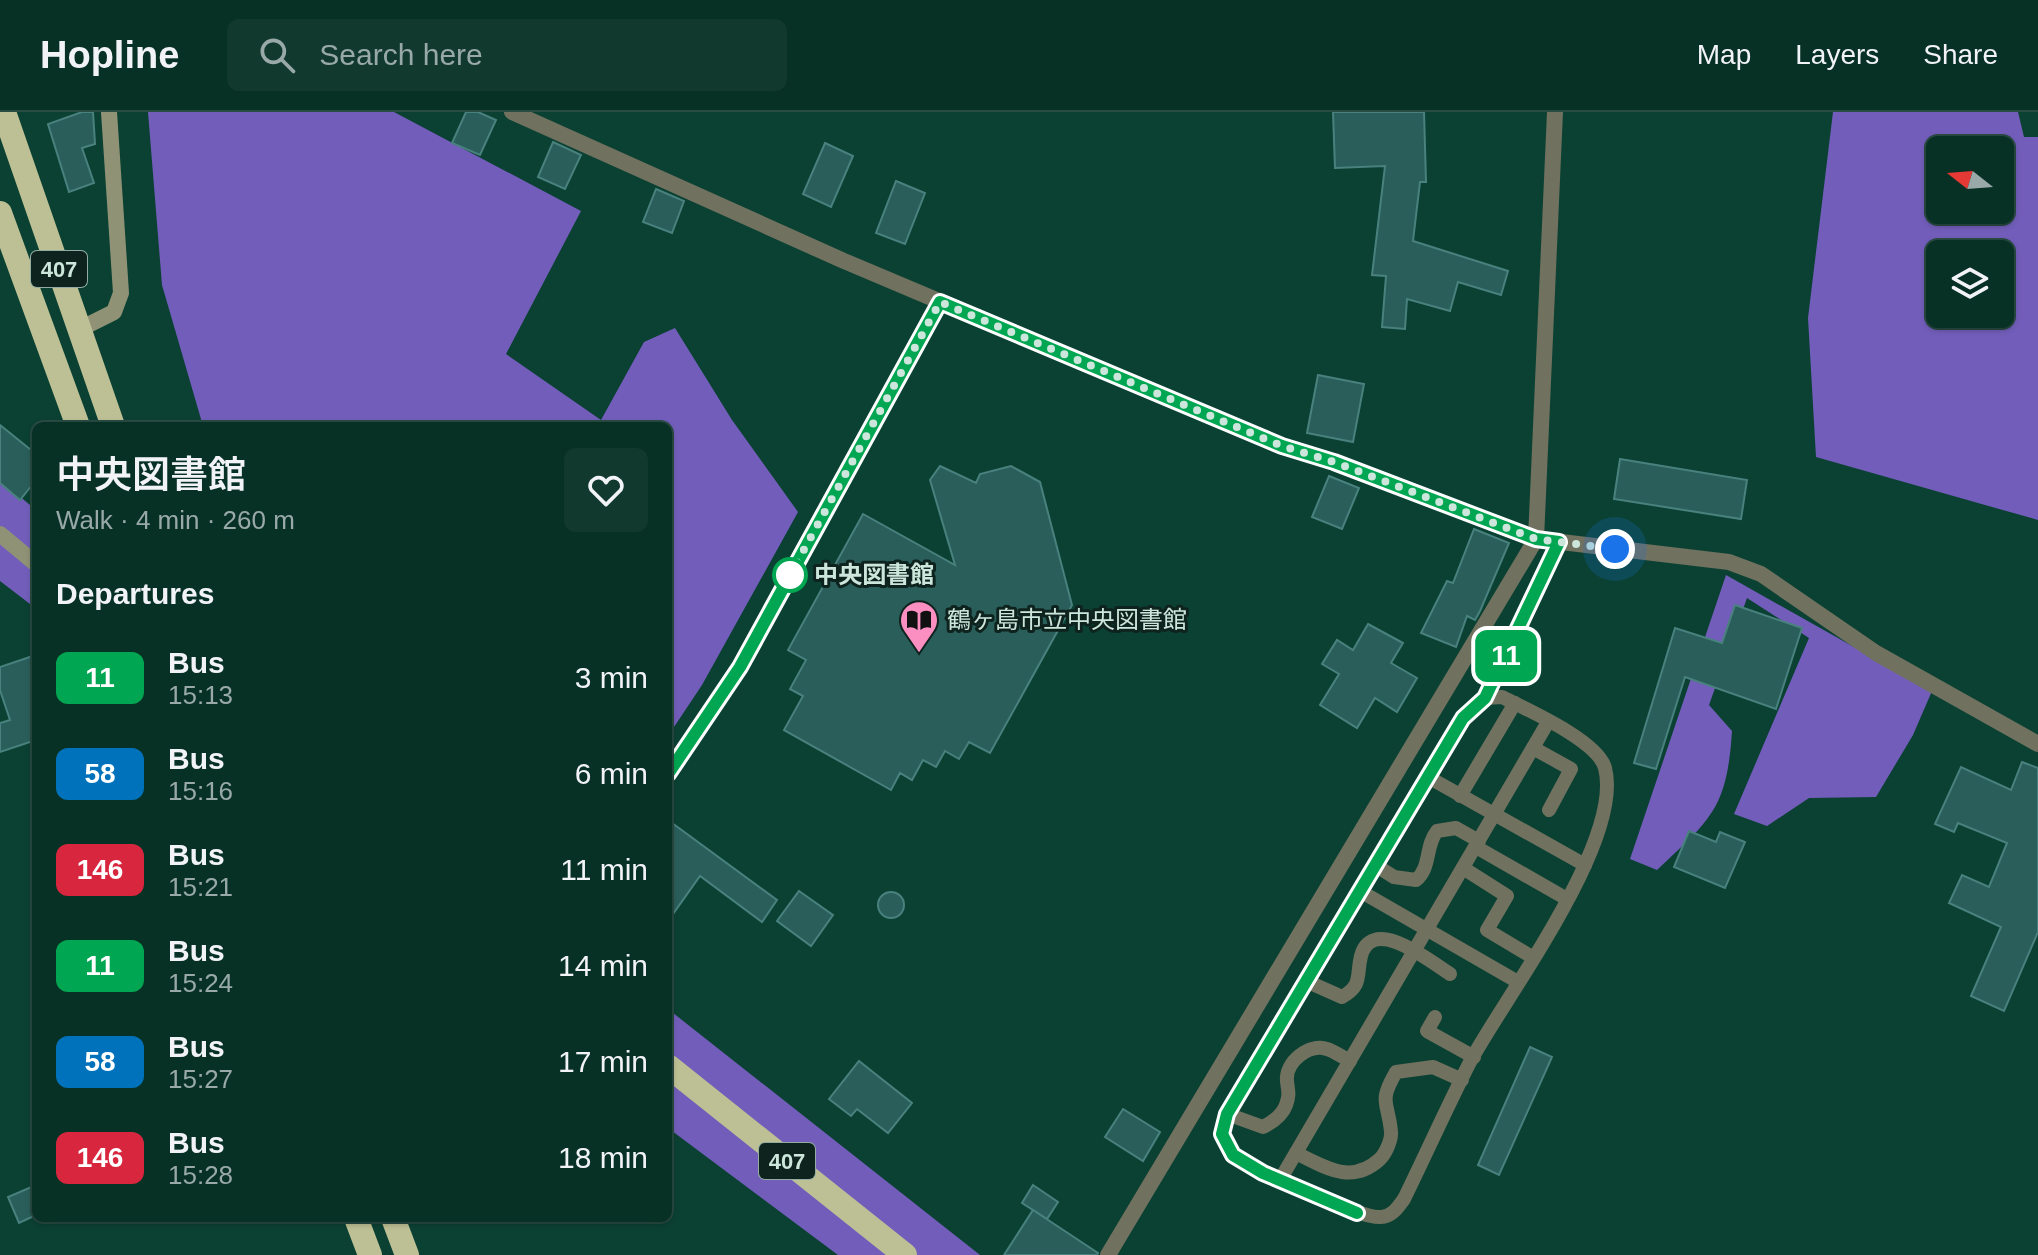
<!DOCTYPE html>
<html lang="en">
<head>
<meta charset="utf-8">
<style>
  :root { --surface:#083126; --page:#11392e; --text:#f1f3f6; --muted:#98a9a7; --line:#294c43 }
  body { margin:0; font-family:Arial,"Noto Sans JP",sans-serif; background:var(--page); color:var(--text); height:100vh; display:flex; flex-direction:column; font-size:30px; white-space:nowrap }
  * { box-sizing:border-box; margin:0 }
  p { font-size:26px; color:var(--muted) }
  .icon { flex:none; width:44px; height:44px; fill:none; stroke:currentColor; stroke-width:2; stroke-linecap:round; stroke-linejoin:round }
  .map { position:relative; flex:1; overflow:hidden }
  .side { position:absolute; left:32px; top:310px; width:640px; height:800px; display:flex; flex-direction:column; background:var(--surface); border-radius:12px; box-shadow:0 2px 6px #0004,0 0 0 2px var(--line) }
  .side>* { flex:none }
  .badge { padding:0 16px; border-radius:12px; font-size:28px; line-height:52px }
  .needle { width:52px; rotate:287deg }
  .buttons { position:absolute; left:1926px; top:24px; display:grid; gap:16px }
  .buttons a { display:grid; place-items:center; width:88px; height:88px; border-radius:12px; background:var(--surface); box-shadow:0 2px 6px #0004,0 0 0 2px var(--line); font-size:40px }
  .you { position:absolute; width:40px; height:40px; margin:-20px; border:6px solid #fff; border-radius:50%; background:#1a73e8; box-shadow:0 0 0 12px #1a73e833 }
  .map>.badge { position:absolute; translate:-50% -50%; box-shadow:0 0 0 4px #fff }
  h2 { padding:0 24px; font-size:30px; line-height:72px }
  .round { display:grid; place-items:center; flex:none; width:84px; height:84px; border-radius:12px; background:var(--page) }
  .head { display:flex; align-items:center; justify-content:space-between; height:136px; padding:0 24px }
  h1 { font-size:38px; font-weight:600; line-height:60px }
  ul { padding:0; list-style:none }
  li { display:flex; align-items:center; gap:24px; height:96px; padding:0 24px }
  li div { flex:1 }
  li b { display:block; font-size:30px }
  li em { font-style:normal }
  li .badge { min-width:88px; font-weight:700; text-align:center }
  header { display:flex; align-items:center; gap:48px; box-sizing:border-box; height:112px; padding:0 40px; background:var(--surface); border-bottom:2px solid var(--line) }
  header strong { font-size:38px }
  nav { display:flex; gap:44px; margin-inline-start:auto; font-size:28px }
  .search { width:560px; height:72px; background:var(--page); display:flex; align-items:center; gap:20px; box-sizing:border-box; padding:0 28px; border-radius:12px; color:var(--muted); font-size:30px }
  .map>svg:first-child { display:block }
  .forest { fill:#725eba; fill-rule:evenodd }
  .building { fill:#2a5e5b; stroke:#48817e; stroke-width:2 }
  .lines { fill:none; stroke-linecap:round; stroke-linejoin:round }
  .lane { stroke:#70715f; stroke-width:14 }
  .street { stroke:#70715f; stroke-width:16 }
  .secondary { stroke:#8f9275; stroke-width:16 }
  .highway { stroke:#bdc094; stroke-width:24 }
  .line-casing { stroke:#fff; stroke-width:18 }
  .line { stroke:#00a651; stroke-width:12 }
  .walk { stroke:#cce6dc; stroke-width:8; stroke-dasharray:0 14.4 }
  .stop-dot { fill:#fff; stroke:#00a651; stroke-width:4 }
  .labels { text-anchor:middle; stroke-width:6; stroke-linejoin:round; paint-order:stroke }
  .shield { fill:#0e231d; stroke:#93aca3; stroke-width:2 }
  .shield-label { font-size:22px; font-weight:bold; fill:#cce6dc }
  .stop-label { font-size:24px; font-weight:bold; fill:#cce6dc; stroke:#0e231d; text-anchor:start }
  .poi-label { font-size:24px; fill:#cce6dc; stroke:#0e231d; text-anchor:start }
</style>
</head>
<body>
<header>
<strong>Hopline</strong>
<div class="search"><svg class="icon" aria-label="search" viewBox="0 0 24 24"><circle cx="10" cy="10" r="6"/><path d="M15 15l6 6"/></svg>Search here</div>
<nav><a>Map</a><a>Layers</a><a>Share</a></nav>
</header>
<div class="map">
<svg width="2038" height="1143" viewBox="0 0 2038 1143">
  <rect width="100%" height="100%" fill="#0b4133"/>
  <g class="forest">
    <polygon points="148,0 394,0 581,99 506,242 601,308 644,230 675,216 732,308 798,400 702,573 668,624 668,314 203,314 162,173"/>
    <path d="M 1833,0 L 2018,0 L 2024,25 L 2038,25 L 2038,408 L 1816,345 L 1808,206 ZM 2000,38 L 2000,98 L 1940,98 L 1940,38 ZM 2000,142 L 2000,202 L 1940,202 L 1940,142 Z"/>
    <polygon points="0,368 36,398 36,483 30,492 0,469"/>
    <path d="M 1726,463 L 1932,579 L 1913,623 L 1876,685 L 1809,686 L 1767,714 L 1734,702 L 1809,526 L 1747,486 L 1709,593 L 1732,619 C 1727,697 1711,707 1657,758 L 1630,747 Z"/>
    <polygon points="668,897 980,1143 838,1143 668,1016"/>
  </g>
  <g class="building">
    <polygon points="82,0 93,0 95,32 82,36 94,71 69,80 48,12"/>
    <polygon points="466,0 478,0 496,8 480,43 452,31"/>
    <polygon points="1333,0 1424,0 1426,70 1420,70 1413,129 1508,159 1501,183 1458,170 1450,199 1407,187 1405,217 1382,215 1386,164 1372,163 1385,54 1335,56"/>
    <polygon points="553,30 581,43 565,77 538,65"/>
    <polygon points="825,31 853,44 831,95 803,82"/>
    <polygon points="896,69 925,81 905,132 876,121"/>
    <polygon points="656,77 684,89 672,121 643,110"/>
    <polygon points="1318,263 1364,272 1353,330 1307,321"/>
    <polygon points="0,313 36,342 36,368 20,388 0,371"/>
    <polygon points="1620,347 1747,368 1741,407 1614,387"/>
    <polygon points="940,354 976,371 980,362 1011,354 1040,370 1072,493 990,641 969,630 959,647 945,639 936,655 923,648 912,668 900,661 891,678 784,618 803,584 790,577 806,548 788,538 863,402 955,453 930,368"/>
    <polygon points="1329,364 1359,376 1342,417 1312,405"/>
    <polygon points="1474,417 1509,431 1480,499 1475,508 1467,504 1456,535 1421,521 1447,469 1453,471"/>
    <polygon points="1735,493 1802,516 1776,597 1685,565 1656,657 1634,651 1675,516 1722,531"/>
    <polygon points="1368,512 1403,531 1391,551 1417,566 1397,600 1375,586 1357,616 1320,593 1339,562 1322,552 1337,528 1353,538"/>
    <polygon points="36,543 36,628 0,640 0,611 10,608 0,578 0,555"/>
    <polygon points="2022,650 2038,656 2038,820 2004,899 1971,884 2001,815 1949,791 1962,763 1989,775 2007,731 1958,711 1954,720 1935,712 1961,655 2011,678"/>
    <polygon points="668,708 777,788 762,810 700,764 668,809"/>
    <polygon points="1689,719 1716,730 1720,720 1745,730 1725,776 1674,755"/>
    <polygon points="799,779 833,803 811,834 777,809"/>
    <circle cx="891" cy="793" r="13"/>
    <polygon points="1530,935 1552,945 1499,1063 1478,1053"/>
    <polygon points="859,949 912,991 888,1021 857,997 851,1004 829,987"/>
    <polygon points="1123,997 1160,1020 1143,1049 1105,1025"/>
    <polygon points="36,1073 36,1103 19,1111 8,1085"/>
    <polygon points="1033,1073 1058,1090 1047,1107 1022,1091"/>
    <polygon points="1033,1098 1098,1141 1097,1143 1004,1143"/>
  </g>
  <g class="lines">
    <g class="lane">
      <path d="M 1502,585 C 1528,598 1598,629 1605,656 C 1624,729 1505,885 1470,950 C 1447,995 1426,1042 1404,1087 C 1398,1095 1392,1105 1381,1105 C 1361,1107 1249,1059 1234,1043 C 1229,1038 1226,1028 1222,1022 L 1227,1002 L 1463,606 L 1485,586 Z"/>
      <polyline points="1485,586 1559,430"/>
      <polyline points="1533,636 1571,657 1549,698"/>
      <polyline points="1428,665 1585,753"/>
      <polyline points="1460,684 1515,591"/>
      <polyline points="1476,735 1567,787"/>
      <path d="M 1375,753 L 1394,765 L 1416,768 C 1431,756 1425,734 1437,719 L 1456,716 L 1479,729"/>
      <polyline points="1463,756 1507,784 1487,818 1532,845"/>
      <polyline points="1360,779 1518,870"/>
      <path d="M 1306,869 L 1342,885 C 1363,873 1356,864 1361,844 C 1372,802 1431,850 1450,862"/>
      <polyline points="1435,905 1427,919 1474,945"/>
      <path d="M 1227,1002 L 1263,1015 C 1273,1010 1282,1004 1286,993 C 1290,982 1288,979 1287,969 C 1285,950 1309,931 1327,937 C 1334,939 1342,945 1350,949"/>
      <path d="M 1296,1041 C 1326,1056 1352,1073 1380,1047 C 1386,1041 1392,1027 1391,1019 C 1388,989 1378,991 1396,960 L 1433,955 L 1462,968"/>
      <polyline points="1280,1068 1548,610"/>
    </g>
    <g class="street">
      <polyline points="512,0 844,149 1282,334 1334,350 1536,427 1729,450 1761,462 1876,541 2038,632"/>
      <polyline points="1108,1143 1536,427 1555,0"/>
    </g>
    <g class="secondary">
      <polyline points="80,217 114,200 121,181 109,0"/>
      <polyline points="0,422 36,452"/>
      <polyline points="668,662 740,555 940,190"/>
    </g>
    <g class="highway">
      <polyline points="4,0 113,314"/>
      <polyline points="0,101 78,314"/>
      <polyline points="668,954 905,1143"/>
      <polyline points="356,1106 370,1143"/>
      <polyline points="393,1106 407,1143"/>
    </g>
  </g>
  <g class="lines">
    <g class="line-casing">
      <polyline id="line" points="668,662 740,555 940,190 1282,334 1334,350 1536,427 1559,430 1485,586 1463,606 1227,1002 1222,1022 1233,1043 1263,1061 1357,1101"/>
    </g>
    <use href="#line" class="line"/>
    <polyline class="walk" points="790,463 940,190 1282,334 1334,350 1536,427 1615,437"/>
  </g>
  <defs>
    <g id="library-pin" transform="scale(2)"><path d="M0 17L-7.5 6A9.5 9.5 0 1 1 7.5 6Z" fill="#fc8fc2" stroke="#0e231d"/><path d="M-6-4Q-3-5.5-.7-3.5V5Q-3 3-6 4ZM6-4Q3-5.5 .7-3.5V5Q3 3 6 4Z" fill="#111"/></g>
  </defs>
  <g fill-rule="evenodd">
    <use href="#library-pin" x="919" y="508"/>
  </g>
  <circle class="stop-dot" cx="790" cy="463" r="16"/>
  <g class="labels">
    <g class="shield">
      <rect x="31" y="139" width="56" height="36" rx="6"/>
      <rect x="759" y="1031" width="56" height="36" rx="6"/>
    </g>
    <g class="shield-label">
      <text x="59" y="165">407</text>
      <text x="787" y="1057">407</text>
    </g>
    <g class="stop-label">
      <text x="814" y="471">中央図書館</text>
    </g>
    <g class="poi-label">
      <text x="947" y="516">鶴ヶ島市立中央図書館</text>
    </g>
  </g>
</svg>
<div class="buttons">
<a><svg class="needle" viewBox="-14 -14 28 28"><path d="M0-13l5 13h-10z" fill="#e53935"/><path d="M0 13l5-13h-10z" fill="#98a9a7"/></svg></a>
<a><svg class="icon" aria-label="layers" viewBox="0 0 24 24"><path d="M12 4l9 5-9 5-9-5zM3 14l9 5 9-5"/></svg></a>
</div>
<div class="you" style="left:1615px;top:437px"></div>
<b class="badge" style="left:1506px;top:544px;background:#00a651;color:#fff">11</b>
<section class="side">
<div class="head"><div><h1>中央図書館</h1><p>Walk · 4 min · 260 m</p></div><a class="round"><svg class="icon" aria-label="heart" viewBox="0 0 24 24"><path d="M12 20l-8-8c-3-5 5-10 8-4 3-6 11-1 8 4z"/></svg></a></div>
<h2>Departures</h2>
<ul>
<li><span class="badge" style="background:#00a651;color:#fff">11</span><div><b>Bus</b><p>15:13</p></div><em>3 min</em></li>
<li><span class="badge" style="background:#0072bc;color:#fff">58</span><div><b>Bus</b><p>15:16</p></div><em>6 min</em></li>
<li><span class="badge" style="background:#d7263d;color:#fff">146</span><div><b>Bus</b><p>15:21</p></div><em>11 min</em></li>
<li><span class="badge" style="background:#00a651;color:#fff">11</span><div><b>Bus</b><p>15:24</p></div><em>14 min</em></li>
<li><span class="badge" style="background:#0072bc;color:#fff">58</span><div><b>Bus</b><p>15:27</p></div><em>17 min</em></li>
<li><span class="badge" style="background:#d7263d;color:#fff">146</span><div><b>Bus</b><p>15:28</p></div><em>18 min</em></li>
</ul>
</section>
</div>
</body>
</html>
